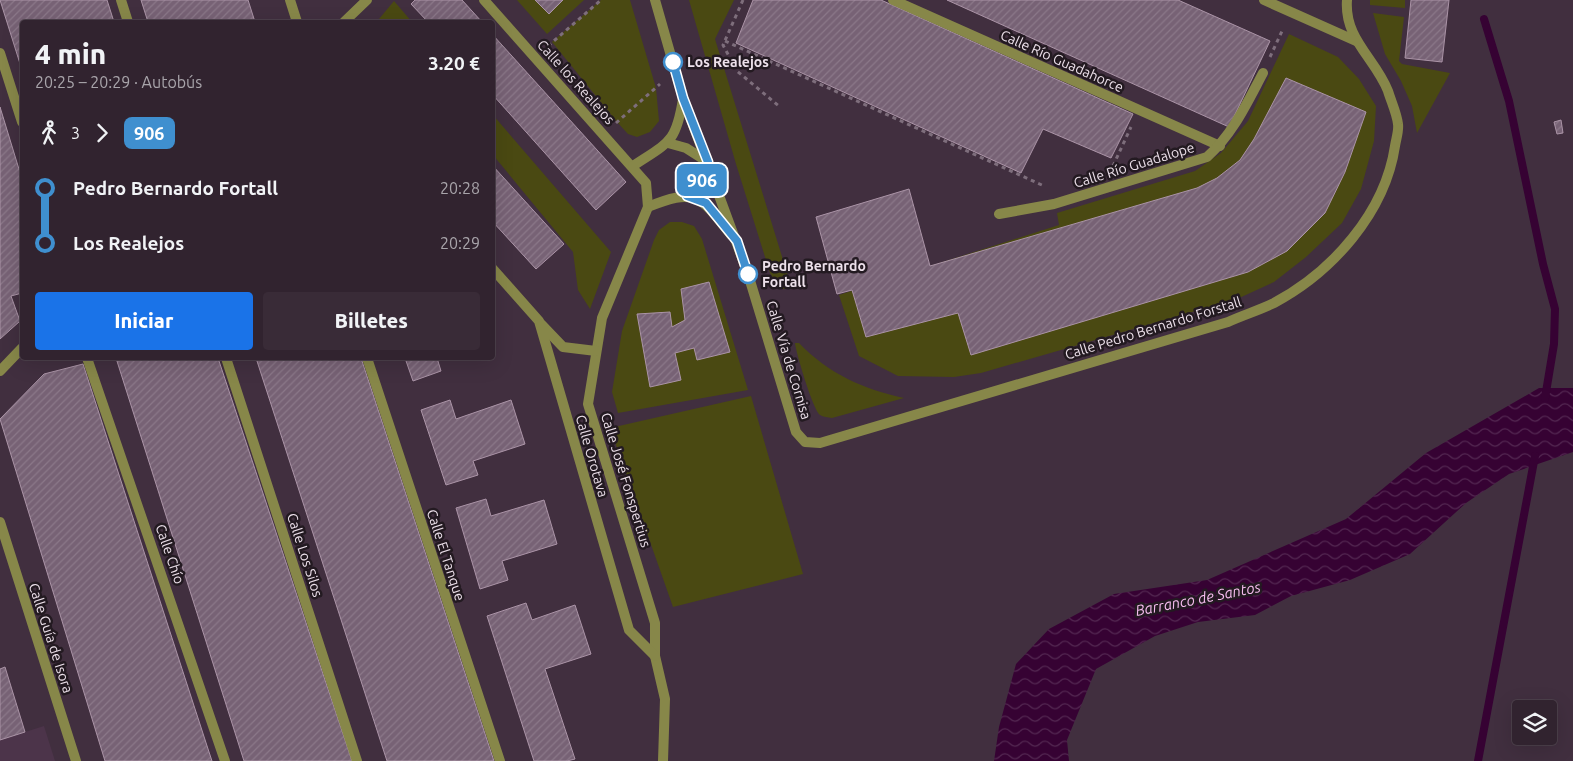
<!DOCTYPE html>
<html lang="es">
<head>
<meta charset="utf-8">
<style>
  :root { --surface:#31232f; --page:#392b37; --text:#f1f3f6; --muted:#a8a4aa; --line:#4c404b; --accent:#1a73e8 }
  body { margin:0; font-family:Ubuntu,sans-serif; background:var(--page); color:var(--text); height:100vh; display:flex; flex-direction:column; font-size:19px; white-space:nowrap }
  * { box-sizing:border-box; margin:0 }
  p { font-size:16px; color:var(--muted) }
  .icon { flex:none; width:28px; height:28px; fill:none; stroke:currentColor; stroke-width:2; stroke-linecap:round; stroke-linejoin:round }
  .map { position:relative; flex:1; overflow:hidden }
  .drawer { position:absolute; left:20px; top:20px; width:475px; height:340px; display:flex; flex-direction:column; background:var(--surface); border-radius:5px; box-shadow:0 5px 20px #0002,0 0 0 1px var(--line) }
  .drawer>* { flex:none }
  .badge { padding:0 10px; border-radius:8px; font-size:18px; line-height:32px }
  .buttons { position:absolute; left:1512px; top:700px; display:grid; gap:10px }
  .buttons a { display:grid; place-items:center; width:45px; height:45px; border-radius:5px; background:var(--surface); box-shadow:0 5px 20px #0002,0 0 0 1px var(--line); font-size:25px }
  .map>.badge { position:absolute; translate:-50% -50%; box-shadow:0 0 0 2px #fff }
  .legs { display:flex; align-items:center; gap:8px; height:55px; padding:0 15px; font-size:16px }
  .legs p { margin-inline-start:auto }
  .overview { display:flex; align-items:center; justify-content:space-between; height:85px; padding:0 15px }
  h1 { font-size:28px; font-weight:800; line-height:38px }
  .cta { display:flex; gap:10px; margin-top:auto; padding:10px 15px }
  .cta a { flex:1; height:58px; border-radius:5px; background:var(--accent); color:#fff; font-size:20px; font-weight:800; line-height:58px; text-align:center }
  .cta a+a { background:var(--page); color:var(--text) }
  ul { padding:0 15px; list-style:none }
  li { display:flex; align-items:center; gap:18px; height:55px; font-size:19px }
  li i { display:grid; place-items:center; width:8px; height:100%; margin:0 6px; background:currentColor }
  li i::after { content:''; width:12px; height:12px; margin:-6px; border:4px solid; border-radius:50%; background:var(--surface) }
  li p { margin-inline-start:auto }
  li:first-child i { background:linear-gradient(#0000 50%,currentColor 0) }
  li:last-child i { background:linear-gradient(currentColor 50%,#0000 0) }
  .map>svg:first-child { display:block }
  .built { fill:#4c344a }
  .green { fill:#4a4912 }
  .water { fill:url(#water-waves) }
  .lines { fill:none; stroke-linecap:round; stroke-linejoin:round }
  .stream { stroke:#360233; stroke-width:8 }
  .building { fill:url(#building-hatch); stroke:#ab94a7 }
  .path { stroke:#7e6e7c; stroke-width:3; stroke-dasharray:4 4; stroke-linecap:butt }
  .pedestrian { stroke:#878749; stroke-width:10 }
  .minor { stroke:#878749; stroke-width:10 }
  .line-1-casing { stroke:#fff; stroke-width:11 }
  .line-1 { stroke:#3f8fcf; stroke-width:8 }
  .stop-1-dot { fill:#fff; stroke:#3f8fcf; stroke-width:2.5 }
  .labels { text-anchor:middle; stroke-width:5; stroke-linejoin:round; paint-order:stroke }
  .street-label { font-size:14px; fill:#ede1eb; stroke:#231a21 }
  .stop-label { font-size:14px; font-weight:bold; fill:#ede1eb; stroke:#231a21; text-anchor:start }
  .water-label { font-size:15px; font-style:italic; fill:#f6bcef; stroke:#231a21 }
</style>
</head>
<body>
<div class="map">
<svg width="1573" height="761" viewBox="0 0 1573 761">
  <defs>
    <pattern id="water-waves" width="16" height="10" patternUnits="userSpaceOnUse" patternTransform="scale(1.25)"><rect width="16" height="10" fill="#360233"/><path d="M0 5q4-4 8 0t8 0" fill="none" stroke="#532751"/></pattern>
    <pattern id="building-hatch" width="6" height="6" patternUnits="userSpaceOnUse" patternTransform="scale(1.25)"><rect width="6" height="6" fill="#776275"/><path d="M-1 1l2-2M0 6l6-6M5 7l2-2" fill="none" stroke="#8b7889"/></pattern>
  </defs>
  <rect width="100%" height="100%" fill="#412f3f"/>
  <polygon class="built" points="44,726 55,761 0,761 0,740"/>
  <g class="green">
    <polygon points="517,0 584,0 547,34"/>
    <polygon points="601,0 630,0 656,88 659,121 650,132 637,137 628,134 617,122 552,42"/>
    <polygon points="689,0 734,0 715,39 792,289 779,289 770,273 736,164"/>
    <polygon points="1370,0 1405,0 1405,8 1370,5"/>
    <polygon points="394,1 412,22 382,22 379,19"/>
    <polygon points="1373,13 1404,17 1399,61 1402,64 1450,73 1417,133 1412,106 1401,81 1385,54"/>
    <polygon points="1289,34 1338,57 1359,79 1376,106 1374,141 1361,189 1342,223 1306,257 1274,282 1237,299 981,373 954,377 898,376 859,356 839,295 1059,225 1057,213 1195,171 1221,153 1248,121"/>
    <polygon points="493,115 611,252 590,309 578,290 573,252 493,155"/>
    <polygon points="670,222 682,222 694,226 702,239 748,390 618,413 612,392 622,331 654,240 659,230"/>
    <path d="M 795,343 L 799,343 C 829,374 863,389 904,398 L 832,418 C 828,417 823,417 820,415 C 813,410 796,353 795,343 Z"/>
    <polygon points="751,396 803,574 673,607 610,428"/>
  </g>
  <polygon class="water" points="1539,388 1573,388 1573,452 1509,474 1466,503 1410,554 1350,580 1291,596 1255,615 1198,622 1155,636 1096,669 1067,740 1069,761 994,761 999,727 1016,664 1049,629 1114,594 1207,580 1346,519 1426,453"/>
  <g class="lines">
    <g class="stream">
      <polyline points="1484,19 1509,101 1543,264 1555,309 1554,344 1545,398"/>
      <polyline points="1478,761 1535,456"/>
    </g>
  </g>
  <g class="building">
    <polygon points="0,0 107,0 114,22 22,22 22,70"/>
    <polygon points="141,0 248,0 255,22 148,22"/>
    <polygon points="415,0 462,0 482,22 428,22 411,4"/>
    <polygon points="535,0 563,0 549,14"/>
    <polygon points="753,0 881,0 1133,114 1111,158 1043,129 1021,173 736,43"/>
    <polygon points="947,0 1178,0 1270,41 1229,127"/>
    <polygon points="1411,0 1449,0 1442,62 1405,58"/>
    <polygon points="492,34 626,182 596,210 492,94"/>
    <polygon points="1286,78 1366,112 1345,172 1325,213 1287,251 1248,272 971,355 958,313 866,337 852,290 837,294 816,217 909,189 930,266 1197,188 1217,178 1240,160 1254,139"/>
    <polygon points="0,107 22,179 22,293 11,296 20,321 0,339"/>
    <polygon points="1561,120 1563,133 1557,134 1554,122"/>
    <polygon points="492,165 564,244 536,269 492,221"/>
    <polygon points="709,282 730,352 697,360 694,348 675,353 681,380 650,387 637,314 670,312 672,327 685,320 681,289"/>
    <polygon points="116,358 218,358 352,761 244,761"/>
    <polygon points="256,358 361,358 494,761 387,761"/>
    <polygon points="405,358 437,358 441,371 413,381"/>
    <polygon points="83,364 209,752 212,761 105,761 0,419 44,374"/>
    <polygon points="450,400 456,419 511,400 525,444 473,461 478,475 446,485 421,410"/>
    <polygon points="486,499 491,516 544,500 557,544 502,561 508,580 480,589 456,508"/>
    <polygon points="526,603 532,620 575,605 591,654 545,669 575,759 567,761 534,761 487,616"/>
    <polygon points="5,667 25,732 0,740 0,669"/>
  </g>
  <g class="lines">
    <g class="path">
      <polyline points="743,0 723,45 737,71 780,107"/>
      <polyline points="725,41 1044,186"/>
      <polyline points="548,46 601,0"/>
      <polyline points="1270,57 1283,29"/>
      <polyline points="616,123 660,84"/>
      <polyline points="1113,166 1131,127"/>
    </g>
    <g class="pedestrian">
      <polyline points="121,0 128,22"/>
      <polyline points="893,0 1220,146"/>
      <polyline points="0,53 22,122"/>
      <path d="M 999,214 L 1054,204 L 1207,157 C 1233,134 1247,103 1263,73"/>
      <polyline points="87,358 225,761"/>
      <polyline points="226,358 357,761"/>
      <polyline points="367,358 500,761"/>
    </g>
    <g class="minor">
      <polyline points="290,0 297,22"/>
      <polyline points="484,0 646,183 648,207 602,318 588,404 655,623 655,656 665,699 663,761"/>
      <path d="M 655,0 L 683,98 L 748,274 L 796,432 L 805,442 L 820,443 L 1228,322 C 1243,315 1260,310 1274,303 C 1332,272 1385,213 1395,146 C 1396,139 1399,131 1398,124 C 1397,114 1391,101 1388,91 C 1375,58 1344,39 1347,0"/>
      <polyline points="1264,0 1356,41"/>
      <polyline points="344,22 367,0"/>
      <polyline points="668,143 686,148 708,162"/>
      <path d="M 633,166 C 669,142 676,143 683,99"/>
      <polyline points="687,196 701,182 708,162"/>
      <path d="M 648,207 C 696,187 701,197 731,235"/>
      <polyline points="492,268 539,321 629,630 655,656"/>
      <polyline points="541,324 563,347 596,351"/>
      <polyline points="0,371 22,348"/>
      <polyline points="0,522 76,761"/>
    </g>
  </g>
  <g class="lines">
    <g class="line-1-casing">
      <polyline id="line-1" points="673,62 683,98 708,162 701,182 687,196 706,203 737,241 748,274"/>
    </g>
    <use href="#line-1" class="line-1"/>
  </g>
  <g class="stop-1-dot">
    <circle cx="673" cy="62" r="9"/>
    <circle cx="748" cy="274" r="9"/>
  </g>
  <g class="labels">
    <g class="street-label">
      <text transform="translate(1062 61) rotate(24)" y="5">Calle Río Guadahorce</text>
      <text transform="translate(576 82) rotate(48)" y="5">Calle los Realejos</text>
      <text transform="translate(1134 165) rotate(-17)" y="5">Calle Río Guadalope</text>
      <text transform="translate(1153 328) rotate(-17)" y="5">Calle Pedro Bernardo Forstall</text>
      <text transform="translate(789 360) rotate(73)" y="5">Calle Vía de Cornisa</text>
      <text transform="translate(592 456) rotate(74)" y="5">Calle Orotava</text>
      <text transform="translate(626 480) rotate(73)" y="5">Calle José Fonspertius</text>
      <text transform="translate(170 554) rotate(71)" y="5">Calle Chío</text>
      <text transform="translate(305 555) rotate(72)" y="5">Calle Los Silos</text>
      <text transform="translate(446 555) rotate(72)" y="5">Calle El Tanque</text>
      <text transform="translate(51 638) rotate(72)" y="5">Calle Guía de Isora</text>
    </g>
    <g class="stop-label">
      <text x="687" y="67">Los Realejos</text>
      <text x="762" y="271">Pedro Bernardo<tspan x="762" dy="16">Fortall</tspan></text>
    </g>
    <g class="water-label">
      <text transform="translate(1198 599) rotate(-11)" y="5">Barranco de Santos</text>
    </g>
  </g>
</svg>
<div class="buttons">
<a><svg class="icon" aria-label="layers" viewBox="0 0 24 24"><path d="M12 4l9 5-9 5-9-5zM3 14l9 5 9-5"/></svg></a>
</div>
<b class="badge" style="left:702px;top:180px;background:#3f8fcf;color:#fff">906</b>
<section class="drawer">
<div class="overview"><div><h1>4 min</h1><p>20:25 – 20:29 · Autobús</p></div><b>3.20 €</b></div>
<div class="legs"><svg class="icon" aria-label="walk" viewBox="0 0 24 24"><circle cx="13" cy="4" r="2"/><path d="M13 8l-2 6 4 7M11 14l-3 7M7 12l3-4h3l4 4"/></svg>3<svg class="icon" aria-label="forward" viewBox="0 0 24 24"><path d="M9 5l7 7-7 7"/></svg><b class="badge" style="background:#3f8fcf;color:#fff">906</b></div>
<ul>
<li><i style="color:#3f8fcf"></i><b>Pedro Bernardo Fortall</b><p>20:28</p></li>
<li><i style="color:#3f8fcf"></i><b>Los Realejos</b><p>20:29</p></li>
</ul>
<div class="cta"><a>Iniciar</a><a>Billetes</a></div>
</section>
</div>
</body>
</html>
